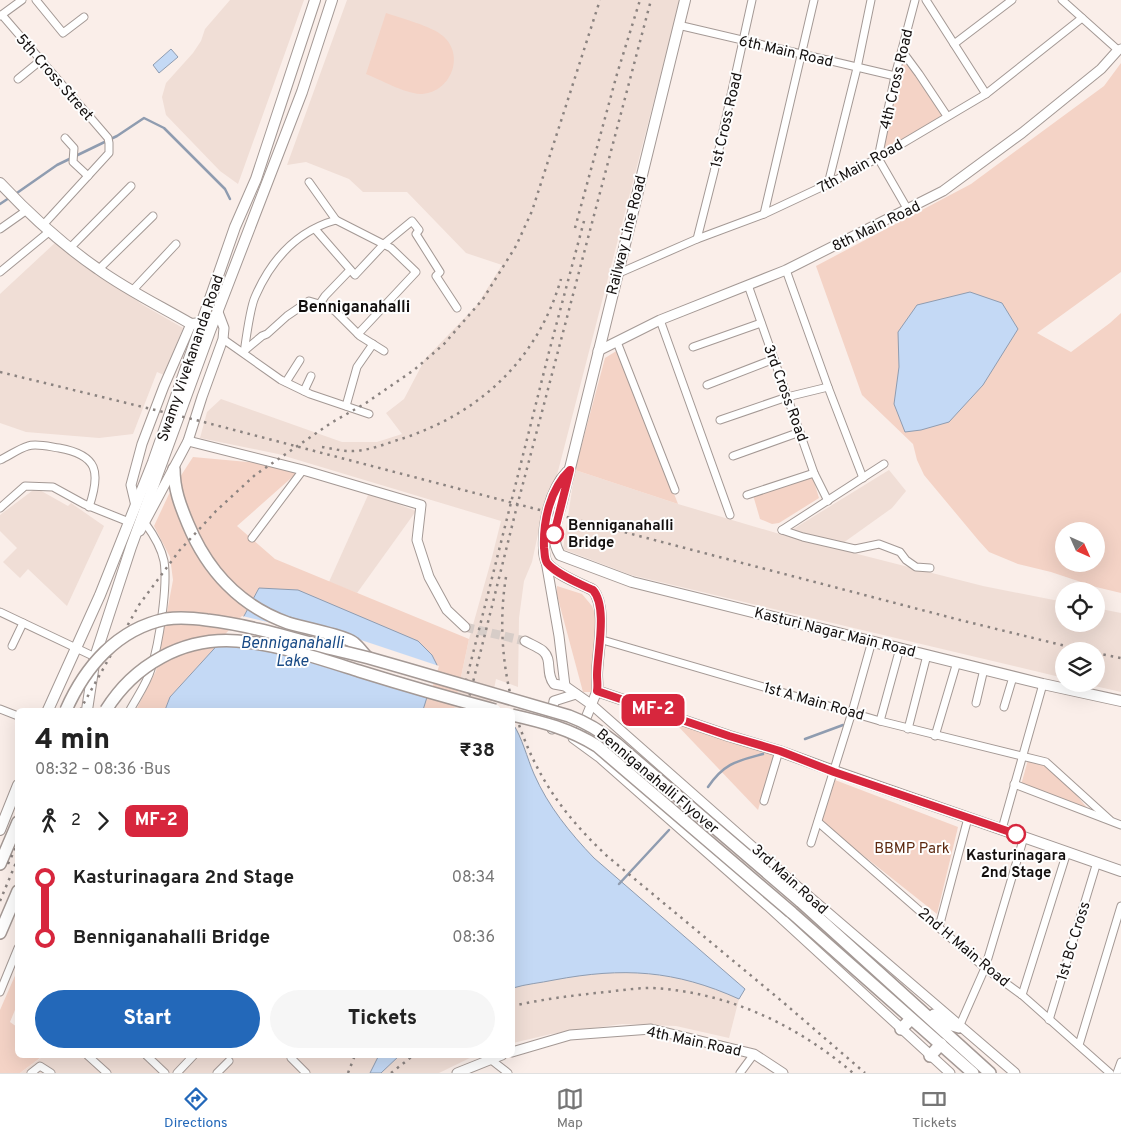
<!DOCTYPE html>
<html lang="en">
<head>
<meta charset="utf-8">
<style>
  :root { --surface:#fff; --page:#f6f6f6; --text:#222; --muted:#767676; --line:#e0e0e0; --accent:#2368b9 }
  body { margin:0; font-family:Overpass,sans-serif; background:var(--page); color:var(--text); height:100vh; display:flex; flex-direction:column; font-size:19px; white-space:nowrap }
  * { box-sizing:border-box; margin:0 }
  p { font-size:16px; color:var(--muted) }
  .icon { flex:none; width:28px; height:28px; fill:none; stroke:currentColor; stroke-width:2; stroke-linecap:round; stroke-linejoin:round }
  .map { position:relative; flex:1; overflow:hidden }
  .panel { position:absolute; left:15px; top:708px; width:500px; height:350px; display:flex; flex-direction:column; background:var(--surface); border-radius:8px; box-shadow:0 5px 20px #0002 }
  .panel>* { flex:none }
  .badge { padding:0 10px; border-radius:8px; font-size:18px; line-height:32px }
  .needle { width:32px; rotate:135deg }
  .buttons { position:absolute; left:1055px; top:522px; display:grid; gap:10px }
  .buttons a { display:grid; place-items:center; width:50px; height:50px; border-radius:50%; background:var(--surface); box-shadow:0 5px 20px #0002; font-size:25px }
  .map>.badge { position:absolute; translate:-50% -50%; box-shadow:0 0 0 2px #fff }
  .legs { display:flex; align-items:center; gap:8px; height:55px; padding:0 20px; font-size:16px }
  .legs p { margin-inline-start:auto }
  .headline { display:flex; align-items:center; justify-content:space-between; height:85px; padding:0 20px }
  h1 { font-size:28px; font-weight:800; line-height:38px }
  .primary-button { display:flex; gap:10px; margin-top:auto; padding:10px 20px }
  .primary-button a { flex:1; height:58px; border-radius:30px; background:var(--accent); color:#fff; font-size:20px; font-weight:800; line-height:58px; text-align:center }
  .primary-button a+a { background:var(--page); color:var(--text) }
  ul { padding:0 20px; list-style:none }
  li { display:flex; align-items:center; gap:18px; height:60px; font-size:19px }
  li i { display:grid; place-items:center; width:8px; height:100%; margin:0 6px; background:currentColor }
  li i::after { content:''; width:12px; height:12px; margin:-6px; border:4px solid; border-radius:50%; background:var(--surface) }
  li p { margin-inline-start:auto }
  li:first-child i { background:linear-gradient(#0000 50%,currentColor 0) }
  li:last-child i { background:linear-gradient(currentColor 50%,#0000 0) }
  .tab-bar { display:flex; justify-content:space-around; align-items:center; height:70px; border-top:1px solid var(--line); background:var(--surface); font-size:14px; color:var(--muted) }
  .tab-bar a { display:grid; justify-items:center; gap:2px }
  .tab-bar .active { color:var(--accent) }
  .map>svg:first-child { display:block }
  .built { fill:#f0ded6 }
  .green { fill:#f4d3c6; fill-rule:evenodd }
  .water { fill:#c4d9f5; stroke:#8f9cb0 }
  .pier { fill:#faeee9 }
  .lines { fill:none; stroke-linecap:round; stroke-linejoin:round }
  .stream { stroke:#8f9cb0; stroke-width:2.5 }
  .tertiary-tunnel { stroke:#d7cdc8; stroke-width:9; stroke-dasharray:9 4.5; stroke-linecap:butt }
  .minor-casing { stroke:#a49995; stroke-width:9 }
  .tertiary-casing { stroke:#a49995; stroke-width:11 }
  .secondary-casing { stroke:#a49995; stroke-width:12 }
  .primary-casing { stroke:#a49995; stroke-width:12 }
  .trunk-casing { stroke:#a49995; stroke-width:14 }
  .minor { stroke:#fff; stroke-width:7 }
  .tertiary { stroke:#fff; stroke-width:9 }
  .secondary { stroke:#fff; stroke-width:10 }
  .primary { stroke:#fff; stroke-width:10 }
  .trunk { stroke:#fff; stroke-width:11 }
  .rail { stroke:#8b8380; stroke-width:2.5; stroke-dasharray:2.5 5; stroke-linecap:butt }
  .trunk-bridge-casing { stroke:#a49995; stroke-width:14; stroke-linecap:butt }
  .trunk-bridge { stroke:#fff; stroke-width:11 }
  .line-1-casing { stroke:#fff; stroke-width:11 }
  .line-1 { stroke:#d7263d; stroke-width:8 }
  .stop-1-dot { fill:#fff; stroke:#d7263d; stroke-width:2.5 }
  .labels { text-anchor:middle; stroke-width:4; stroke-linejoin:round; paint-order:stroke }
  .street-label { font-size:15px; fill:#130f0e; stroke:#fefefe }
  .stop-label { font-size:15px; font-weight:bold; fill:#130f0e; stroke:#fefefe; text-anchor:start }
  .park-label { font-size:15px; fill:#5c280f; stroke:#fefefe }
  .neighbourhood-label { font-size:16px; font-weight:bold; fill:#130f0e; stroke:#fefefe }
  .water-label { font-size:16px; font-style:italic; fill:#174985; stroke:#fefefe }
</style>
</head>
<body>
<div class="map">
<svg width="1121" height="1073" viewBox="0 0 1121 1073">
  <rect width="100%" height="100%" fill="#faeee9"/>
  <g class="built">
    <polygon points="230,0 304,0 238,184 220,171 166,115 162,97 166,83 193,53 201,41 205,29"/>
    <polygon points="347,0 680,0 556,479 541,520 532,562 524,581 519,618 518,687 496,679 490,710 454,710 469,639 491,561 501,521 278,454 200,438 207,412 221,399 342,442 377,442 402,434 386,413 404,399 425,359 477,305 502,265 466,253 407,192 363,192 349,179 306,162 287,165"/>
    <polygon points="56,242 143,305 183,328 164,375 157,372 133,434 99,438 26,432 0,423 0,294"/>
    <polygon points="575,470 678,504 783,535 983,586 1064,602 1064,624 1096,624 1096,608 1121,613 1121,692 1086,684 1096,684 1096,651 1064,651 1064,678 631,575 563,549"/>
    <polygon points="889,470 906,491 892,508 843,543 790,531"/>
    <polygon points="36,488 68,506 71,503 104,526 67,606 28,569 20,578 3,562 17,548 0,531 0,515"/>
    <polygon points="369,493 416,511 357,593 329,582"/>
    <polygon points="609,973 640,973 687,979 716,989 739,999 729,1038 676,1026 622,1024 551,1034 513,1043 512,988 574,976"/>
    <polygon points="45,1055 379,1055 370,1073 20,1073"/>
    <polygon points="400,1055 476,1055 439,1073 381,1073"/>
  </g>
  <g class="green">
    <path d="M 386,13 C 400,18 432,26 443,36 C 466,56 450,94 420,94 C 404,93 381,80 366,74 Z"/>
    <polygon points="904,59 942,116 882,152"/>
    <path d="M 1121,63 L 1121,272 L 1037,333 L 1071,352 L 1110,323 L 1121,313 L 1121,593 L 1096,587 L 1051,572 L 1018,564 L 989,552 L 979,541 L 924,475 L 917,460 L 913,444 L 862,395 L 816,266 L 971,184 L 1104,86 ZM 1064,531 L 1096,531 L 1096,564 L 1064,564 Z"/>
    <polygon points="618,350 678,504 575,470 605,358"/>
    <polygon points="193,457 260,463 298,472 237,526 275,559 469,639 454,710 423,710 437,665 259,588 244,616 170,697 165,710 136,710 156,671 173,580 170,557 154,526 169,494"/>
    <polygon points="812,475 819,498 779,523 772,524 760,519 753,495"/>
    <polygon points="557,586 582,594 592,606 598,621 592,692 583,692 557,595"/>
    <polygon points="675,723 775,753 758,810"/>
    <polygon points="1028,760 1045,765 1074,792 1088,809 1021,785"/>
    <polygon points="835,780 958,827 937,914 821,822"/>
    <polygon points="17,971 17,1005 10,1022 17,1027 18,1055 44,1055 20,1073 0,1073 0,1010"/>
  </g>
  <g class="water">
    <polygon points="171,49 178,57 159,73 153,65"/>
    <polygon points="970,292 1002,303 1018,329 983,385 949,422 921,430 905,432 894,404 899,367 898,332 917,305"/>
    <polygon points="259,588 298,590 418,641 432,655 437,665 423,710 165,710 170,697 244,616"/>
    <path d="M 513,724 C 522,737 527,758 534,774 C 548,806 570,833 594,858 L 745,989 L 739,999 C 675,970 623,967 554,980 C 540,983 526,984 513,988 Z"/>
    <polygon points="379,1055 400,1055 381,1073 370,1073"/>
  </g>
  <polygon class="pier" points="262,605 296,620 340,633 439,666 430,695 256,648 217,643 229,630 242,631 231,627 242,616 288,627"/>
  <g class="lines">
    <g class="stream">
      <polyline points="14,195 57,165 117,136 144,118 164,128 225,189 230,199"/>
      <polyline points="0,204 9,198"/>
      <polyline points="805,739 843,725"/>
      <path d="M 708,787 C 724,763 737,761 763,754"/>
      <polyline points="619,884 669,830"/>
    </g>
    <polyline class="tertiary-tunnel" points="465,627 525,641"/>
    <g class="minor-casing">
      <g id="minor">
        <polyline points="36,0 63,33 84,17"/>
        <polyline points="926,0 986,94"/>
        <polyline points="1062,0 1118,50 1121,48"/>
        <polyline points="2,15 108,138 109,143 109,153 44,224"/>
        <polyline points="0,16 22,0"/>
        <polyline points="678,25 895,76"/>
        <polyline points="954,44 1012,0"/>
        <polyline points="902,51 919,74 947,116"/>
        <polyline points="18,79 40,61"/>
        <polyline points="65,138 74,148 73,162 88,176"/>
        <polyline points="309,182 336,220"/>
        <polyline points="828,184 857,68 871,0"/>
        <polyline points="908,210 878,158 895,76 915,0"/>
        <polyline points="764,214 814,0"/>
        <polyline points="0,229 27,210"/>
        <polyline points="315,229 355,275 384,244 412,221 419,230 416,234 440,272 436,276 457,308"/>
        <polyline points="697,239 714,172 752,0"/>
        <polyline points="70,248 131,186"/>
        <polyline points="98,270 153,216"/>
        <polyline points="786,270 828,387 863,478"/>
        <polyline points="0,272 50,231"/>
        <polyline points="617,274 697,239 764,214 828,184 878,158 986,94 1082,18"/>
        <polyline points="748,285 814,473 828,501"/>
        <polyline points="132,291 176,244"/>
        <polyline points="319,305 325,296 350,270"/>
        <polyline points="660,320 730,515"/>
        <polyline points="223,339 281,380 310,394 369,414"/>
        <polyline points="617,342 675,490"/>
        <polyline points="693,347 761,323"/>
        <polyline points="244,351 262,336 267,334 287,316 309,301 326,306 335,311 360,336 384,351"/>
        <path d="M 244,353 C 246,339 250,308 255,297 C 271,260 297,231 336,220 L 391,248 L 416,272 L 358,334"/>
        <polyline points="286,382 300,360"/>
        <polyline points="707,385 774,359"/>
        <polyline points="304,391 311,376"/>
        <polyline points="346,406 357,367 373,344"/>
        <polyline points="720,420 787,397 828,387"/>
        <polyline points="733,456 800,432"/>
        <path d="M 0,460 C 9,456 18,449 28,446 C 36,443 51,447 59,448 C 98,455 101,472 89,507"/>
        <polyline points="747,495 814,473"/>
        <polyline points="0,508 25,486 53,487 84,504 129,522"/>
        <polyline points="782,530 803,537 855,549 879,544 900,552 906,560 916,567 930,568"/>
        <polyline points="782,530 884,464"/>
        <polyline points="252,538 303,470"/>
        <polyline points="0,612 95,657"/>
        <polyline points="606,641 880,721 1046,762 1110,820"/>
        <polyline points="12,646 23,623"/>
        <polyline points="976,703 984,669"/>
        <polyline points="1004,707 1013,677"/>
        <polyline points="0,709 18,716"/>
        <path d="M 130,710 C 137,697 147,683 151,669 C 159,644 168,586 164,561 C 161,546 153,534 145,523"/>
        <polyline points="880,721 900,648"/>
        <polyline points="908,729 927,655"/>
        <polyline points="935,736 957,662"/>
        <polyline points="1014,784 1121,825"/>
        <polyline points="764,801 779,751"/>
        <polyline points="818,822 985,968 1022,995 1110,1073"/>
        <polyline points="1002,829 1043,684"/>
        <polyline points="811,843 852,712 872,641"/>
        <polyline points="939,927 968,818"/>
        <polyline points="0,992 18,948"/>
        <polyline points="1022,995 1067,852"/>
        <polyline points="1049,1020 1097,862"/>
        <polyline points="959,1027 985,968 1024,837"/>
        <polyline points="1079,1045 1121,906"/>
        <polyline points="87,1055 107,1073"/>
        <polyline points="146,1055 165,1073"/>
        <polyline points="291,1058 306,1073"/>
        <polyline points="490,1059 508,1073"/>
        <polyline points="31,1073 40,1066 51,1073"/>
        <polyline points="177,1073 194,1055"/>
        <polyline points="217,1073 229,1061"/>
        <polyline points="740,1073 754,1054"/>
        <polyline points="1117,1073 1121,1062"/>
      </g>
    </g>
    <g class="tertiary-casing">
      <g id="tertiary">
        <polyline points="598,351 660,320 786,270 943,191 1022,133 1101,69 1118,50"/>
        <polyline points="188,441 303,470 421,505 417,540 429,577 447,610 465,627"/>
        <polyline points="136,506 131,485 142,444 164,386 191,324"/>
        <polyline points="140,531 188,441 202,397 223,339 224,328 218,312"/>
        <polyline points="546,561 559,636 565,686"/>
        <path d="M 525,641 C 530,644 538,647 543,651 C 553,660 545,673 554,684 L 565,686 L 592,705 L 797,886 L 1015,1073"/>
        <polyline points="552,729 551,720 554,701 576,694"/>
        <polyline points="573,738 599,757 769,907 950,1073"/>
        <polyline points="577,740 597,691"/>
        <polyline points="512,1052 570,1035 651,1029 754,1054 783,1073"/>
        <polyline points="457,1073 502,1055"/>
      </g>
    </g>
    <g class="secondary-casing">
      <g id="secondary">
        <path d="M 685,0 L 562,501 C 557,521 549,537 560,555 L 632,582 L 1043,684 L 1121,701"/>
        <path d="M 0,183 C 29,214 63,245 98,269 C 127,290 160,306 191,324 L 202,323"/>
        <path d="M 567,472 C 550,490 543,524 544,548 C 544,553 544,558 547,563 C 555,574 581,584 593,590 C 608,608 597,654 597,675 C 597,681 598,685 597,691 L 729,736 L 779,751 L 834,771 L 1121,871"/>
      </g>
    </g>
    <g class="primary-casing">
      <g id="primary">
        <polyline points="48,710 100,595 153,462 235,227 256,179 315,0"/>
        <polyline points="87,710 95,657 131,547 210,331 302,92 332,0"/>
        <polyline points="0,830 18,785"/>
      </g>
    </g>
    <g class="trunk-casing">
      <g id="trunk">
        <path d="M 174,469 C 174,489 180,505 188,524 C 207,570 240,606 288,623 C 301,627 346,636 354,643 C 359,647 363,653 367,657"/>
        <polyline points="0,864 18,822"/>
        <polyline points="800,901 990,1073"/>
        <polyline points="791,912 973,1073"/>
        <polyline points="0,933 18,891"/>
        <polyline points="934,1015 942,1022 959,1027"/>
        <polyline points="901,1029 911,1019"/>
        <polyline points="930,1056 941,1044"/>
      </g>
    </g>
    <use href="#minor" class="minor"/>
    <use href="#tertiary" class="tertiary"/>
    <use href="#secondary" class="secondary"/>
    <use href="#primary" class="primary"/>
    <use href="#trunk" class="trunk"/>
    <g class="rail">
      <polyline points="575,228 617,74 640,0"/>
      <polyline points="0,372 196,420 960,620 1086,651"/>
      <path d="M 322,447 C 331,448 340,451 349,451 C 367,452 387,443 404,438 C 482,412 538,358 561,279"/>
      <path d="M 506,577 C 493,656 514,744 563,808 C 576,825 591,841 607,856 L 784,1003 L 865,1073"/>
      <polyline points="1096,653 1121,658"/>
      <polyline points="466,681 549,352 584,221"/>
      <polyline points="80,710 139,605 179,551 216,511 255,475 331,423 366,403 414,370 444,344 483,299 516,246 532,211 600,0"/>
      <polyline points="466,710 516,510 651,0"/>
      <polyline points="8,864 18,843"/>
      <polyline points="0,901 18,858"/>
      <path d="M 512,1006 C 544,999 575,995 607,992 C 622,990 637,988 652,988 C 727,992 796,1024 853,1073"/>
      <polyline points="348,1073 355,1055"/>
      <polyline points="391,1073 414,1055"/>
    </g>
    <g class="trunk-bridge-casing">
      <g id="trunk-bridge">
        <path d="M 66,710 C 85,667 117,629 166,619 C 179,617 193,618 207,620 C 250,625 291,638 332,649 C 345,652 357,655 369,658 C 436,677 503,697 569,716 C 588,723 602,732 617,744 L 800,901"/>
        <path d="M 106,710 C 134,665 183,637 237,641 C 277,644 321,659 359,671 C 404,685 449,698 495,710"/>
        <path d="M 512,715 C 543,722 570,729 597,746 L 791,912"/>
      </g>
    </g>
    <use href="#trunk-bridge" class="trunk-bridge"/>
  </g>
  <g class="lines">
    <g class="line-1-casing">
      <path id="line-1" d="M 554,534 L 570,470 C 550,489 543,521 544,548 C 545,553 544,558 547,563 C 556,574 580,584 593,590 C 608,607 597,654 597,675 C 597,681 598,685 597,691 L 729,736 L 780,751 L 834,772 L 1016,834"/>
    </g>
    <use href="#line-1" class="line-1"/>
  </g>
  <g class="stop-1-dot">
    <circle cx="554" cy="534" r="9"/>
    <circle cx="1016" cy="834" r="9"/>
  </g>
  <g class="labels">
    <g class="street-label">
      <text transform="translate(786 51) rotate(13)" y="5">6th Main Road</text>
      <text transform="translate(55 77) rotate(49)" y="5">5th Cross Street</text>
      <text transform="translate(896 79) rotate(-77)" y="5">4th Cross Road</text>
      <text transform="translate(726 120) rotate(-77)" y="5">1st Cross Road</text>
      <text transform="translate(860 166) rotate(-29)" y="5">7th Main Road</text>
      <text transform="translate(876 226) rotate(-26)" y="5">8th Main Road</text>
      <text transform="translate(626 235) rotate(-76)" y="5">Railway Line Road</text>
      <text transform="translate(190 358) rotate(-71)" y="5">Swamy Vivekananda Road</text>
      <text transform="translate(786 393) rotate(70)" y="5">3rd Cross Road</text>
      <text transform="translate(835 632) rotate(14)" y="5">Kasturi Nagar Main Road</text>
      <text transform="translate(814 701) rotate(16)" y="5">1st A Main Road</text>
      <text transform="translate(658 781) rotate(40)" y="5">Benniganahalli Flyover</text>
      <text transform="translate(790 879) rotate(42)" y="5">3rd Main Road</text>
      <text transform="translate(1073 941) rotate(-73)" y="5">1st BC Cross</text>
      <text transform="translate(964 947) rotate(40)" y="5">2nd H Main Road</text>
      <text transform="translate(694 1041) rotate(12)" y="5">4th Main Road</text>
    </g>
    <g class="stop-label">
      <text x="568" y="530">Benniganahalli<tspan x="568" dy="17">Bridge</tspan></text>
      <text x="1016" y="860" text-anchor="middle">Kasturinagara<tspan x="1016" dy="17">2nd Stage</tspan></text>
    </g>
    <g class="park-label">
      <text x="912" y="853">BBMP Park</text>
    </g>
    <g class="neighbourhood-label">
      <text x="354" y="312">Benniganahalli</text>
    </g>
    <g class="water-label">
      <text x="292" y="648">Benniganahalli<tspan x="292" dy="18">Lake</tspan></text>
    </g>
  </g>
</svg>
<div class="buttons">
<a><svg class="needle" viewBox="-14 -14 28 28"><path d="M0-13l5 13h-10z" fill="#e53935"/><path d="M0 13l5-13h-10z" fill="#767676"/></svg></a>
<a><svg class="icon" aria-label="locate" viewBox="0 0 24 24"><circle cx="12" cy="12" r="6"/><path d="M12 2v4M12 18v4M2 12h4M18 12h4"/></svg></a>
<a><svg class="icon" aria-label="layers" viewBox="0 0 24 24"><path d="M12 4l9 5-9 5-9-5zM3 14l9 5 9-5"/></svg></a>
</div>
<b class="badge" style="left:653px;top:710px;background:#d7263d;color:#fff">MF-2</b>
<section class="panel">
<div class="headline"><div><h1>4 min</h1><p>08:32 – 08:36 · Bus</p></div><b>₹38</b></div>
<div class="legs"><svg class="icon" aria-label="walk" viewBox="0 0 24 24"><circle cx="13" cy="4" r="2"/><path d="M13 8l-2 6 4 7M11 14l-3 7M7 12l3-4h3l4 4"/></svg>2<svg class="icon" aria-label="forward" viewBox="0 0 24 24"><path d="M9 5l7 7-7 7"/></svg><b class="badge" style="background:#d7263d;color:#fff">MF-2</b></div>
<ul>
<li><i style="color:#d7263d"></i><b>Kasturinagara 2nd Stage</b><p>08:34</p></li>
<li><i style="color:#d7263d"></i><b>Benniganahalli Bridge</b><p>08:36</p></li>
</ul>
<div class="primary-button"><a>Start</a><a>Tickets</a></div>
</section>
</div>
<nav class="tab-bar">
<a class="active"><svg class="icon" aria-label="directions" viewBox="0 0 24 24"><path d="M12 3l9 9-9 9-9-9zM9 14v-3h6M13 9l2 2-2 2"/></svg>Directions</a>
<a><svg class="icon" aria-label="map" viewBox="0 0 24 24"><path d="M3 6l6-2 6 2 6-2v14l-6 2-6-2-6 2zM9 4v14M15 6v14"/></svg>Map</a>
<a><svg class="icon" aria-label="tickets" viewBox="0 0 24 24"><path d="M3 7h18v10H3zM15 7v10"/></svg>Tickets</a>
</nav>
</body>
</html>
